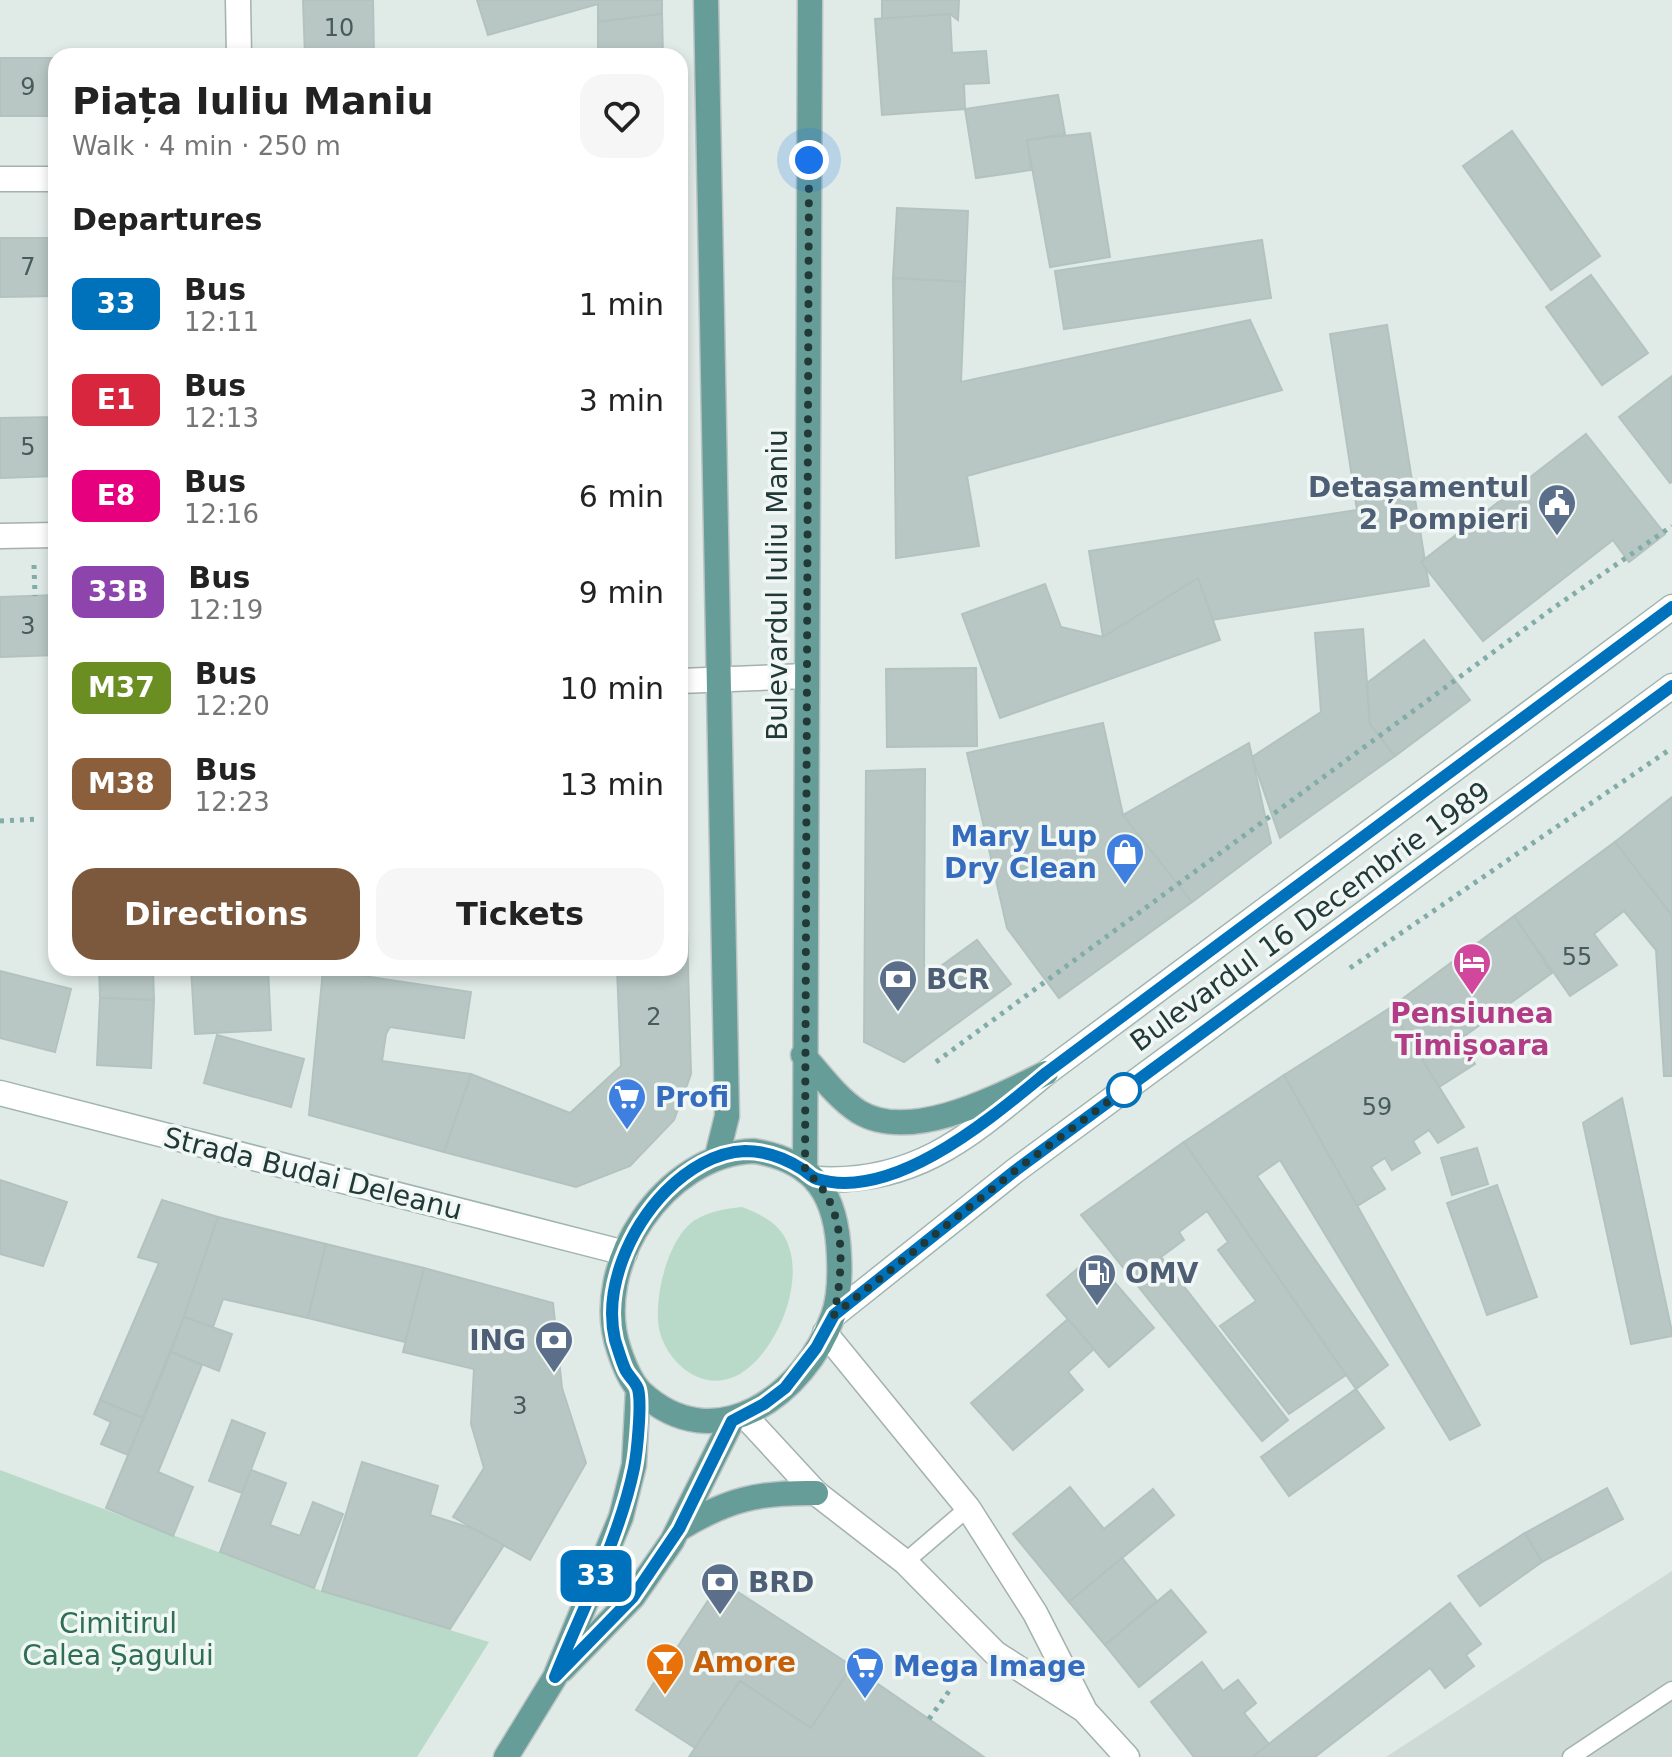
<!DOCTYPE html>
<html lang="en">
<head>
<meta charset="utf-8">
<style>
  :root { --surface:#fff; --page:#f6f6f6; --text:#222; --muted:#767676; --accent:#7c583d }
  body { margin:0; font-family:"DejaVu Sans",sans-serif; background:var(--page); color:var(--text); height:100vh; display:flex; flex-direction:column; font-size:30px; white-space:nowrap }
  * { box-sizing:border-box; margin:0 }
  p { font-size:26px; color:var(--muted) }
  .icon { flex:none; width:44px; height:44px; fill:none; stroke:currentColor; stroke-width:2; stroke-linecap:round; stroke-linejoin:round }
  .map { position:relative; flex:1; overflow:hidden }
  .panel { position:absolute; left:48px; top:48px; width:640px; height:928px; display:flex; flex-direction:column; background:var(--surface); border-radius:24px; box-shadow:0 4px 12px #0003 }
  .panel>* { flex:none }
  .badge { padding:0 16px; border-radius:12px; font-size:28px; line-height:52px }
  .you { position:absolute; width:40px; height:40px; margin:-20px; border:6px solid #fff; border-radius:50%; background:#1a73e8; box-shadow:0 0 0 12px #1a73e833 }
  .map>.badge { position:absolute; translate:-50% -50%; box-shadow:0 0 0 4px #fff }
  h2 { padding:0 24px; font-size:30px; line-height:72px }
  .round { display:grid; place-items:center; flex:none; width:84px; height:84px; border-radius:24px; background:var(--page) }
  .overview { display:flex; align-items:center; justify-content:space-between; height:136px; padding:0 24px }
  h1 { font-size:38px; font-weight:700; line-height:60px }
  .cta { display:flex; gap:16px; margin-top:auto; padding:16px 24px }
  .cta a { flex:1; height:92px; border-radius:24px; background:var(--accent); color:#fff; font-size:32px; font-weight:700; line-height:92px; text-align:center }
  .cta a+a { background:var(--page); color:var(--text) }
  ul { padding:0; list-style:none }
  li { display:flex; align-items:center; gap:24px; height:96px; padding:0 24px }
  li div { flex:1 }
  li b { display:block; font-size:30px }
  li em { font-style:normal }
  li .badge { min-width:88px; font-weight:700; text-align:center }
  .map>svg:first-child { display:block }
  .built { fill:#cedad6 }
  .green { fill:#b9dac8 }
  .building { fill:#b8c7c4; stroke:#b2c3bf; stroke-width:2 }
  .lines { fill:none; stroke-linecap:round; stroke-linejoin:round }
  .service-casing { stroke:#a3b1af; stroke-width:19 }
  .pedestrian-casing { stroke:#a3b1af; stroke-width:27 }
  .minor-casing { stroke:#a3b1af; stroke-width:27 }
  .tertiary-casing { stroke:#a3b1af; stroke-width:27 }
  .secondary-casing { stroke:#9fb5b1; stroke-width:27 }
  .primary-casing { stroke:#bcc4c3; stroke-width:27 }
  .path { stroke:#82aca7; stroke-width:5; stroke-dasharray:4 6; stroke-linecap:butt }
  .service { stroke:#fff; stroke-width:16 }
  .pedestrian { stroke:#fff; stroke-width:24 }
  .minor { stroke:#fff; stroke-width:24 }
  .tertiary { stroke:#fff; stroke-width:24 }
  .secondary { stroke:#fff; stroke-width:24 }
  .primary { stroke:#669d99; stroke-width:24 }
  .line-casing { stroke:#fff; stroke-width:18 }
  .line { stroke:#0072bc; stroke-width:12 }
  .walk { stroke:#213937; stroke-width:8; stroke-dasharray:0 14.4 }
  .stop-dot { fill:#fff; stroke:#0072bc; stroke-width:4 }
  .labels { text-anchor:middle; stroke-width:7; stroke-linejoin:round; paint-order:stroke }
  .number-label { font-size:24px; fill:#475c5a }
  .service-label { font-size:28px; font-weight:bold; fill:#4e5e75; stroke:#f0f7f5; text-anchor:start }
  .street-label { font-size:28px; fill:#213937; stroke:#f0f7f5 }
  .shop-label { font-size:28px; font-weight:bold; fill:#366cbe; stroke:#f0f7f5; text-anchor:start }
  .hotel-label { font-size:28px; font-weight:bold; fill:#b23c85; stroke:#f0f7f5 }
  .park-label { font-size:28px; fill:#2e6e53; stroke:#f0f7f5 }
  .food-label { font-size:28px; font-weight:bold; fill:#c56008; stroke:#f0f7f5; text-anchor:start }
</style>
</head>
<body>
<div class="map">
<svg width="1672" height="1757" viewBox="0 0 1672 1757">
  <rect width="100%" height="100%" fill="#e0eae7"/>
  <polygon class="built" points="1672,1571 1672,1757 1386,1757"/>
  <g class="green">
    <path d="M 742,1207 C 760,1214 780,1223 788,1244 C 804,1285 777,1351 740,1374 C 705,1394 670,1366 660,1333 C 652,1303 667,1238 695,1220 C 710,1211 725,1209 742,1207 Z"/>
    <polygon points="0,1470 322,1591 489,1642 417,1757 0,1757"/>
  </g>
  <g class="building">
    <polygon points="303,0 373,0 374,56 305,56"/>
    <polygon points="477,0 662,0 662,14 598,22 598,4 488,35"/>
    <polygon points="882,0 959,0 958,20 950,14 882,19"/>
    <polygon points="662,14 663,56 598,56 598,22"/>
    <polygon points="950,14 952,53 986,51 989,83 964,84 965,109 882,115 875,19"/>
    <rect x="0" y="58" width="56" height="58"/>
    <polygon points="1058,95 1065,134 1027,140 1031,170 976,178 965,109"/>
    <polygon points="1512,131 1600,256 1551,290 1463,166"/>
    <polygon points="1090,133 1110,257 1050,267 1027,140"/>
    <polygon points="897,208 968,211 965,282 893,278"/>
    <polygon points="0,238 56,238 56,296 0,297"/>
    <polygon points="1262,240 1271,298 1064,329 1055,271"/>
    <polygon points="1591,275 1648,353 1602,385 1546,307"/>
    <polygon points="893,278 965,282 961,382 1250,320 1282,390 967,476 979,546 896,558"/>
    <polygon points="1387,325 1429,586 1103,637 1089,551 1357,510 1330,334"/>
    <polygon points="1672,376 1672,482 1670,483 1619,417"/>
    <polygon points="56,417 56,476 0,478 0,418"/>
    <polygon points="1586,434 1665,534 1629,562 1613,540 1483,641 1421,562"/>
    <polygon points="1198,578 1220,640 1000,718 962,614 1045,584 1061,627 1103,637"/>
    <polygon points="56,595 56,655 0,657 0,597"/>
    <polygon points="1363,629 1370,724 1395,756 1280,838 1252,757 1321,712 1315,633"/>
    <polygon points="1424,640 1470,700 1395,756 1370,724 1367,683"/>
    <polygon points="976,668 977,746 887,747 886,669"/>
    <polygon points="1103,723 1123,815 1192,902 1059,998 1007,928 967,753"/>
    <polygon points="680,729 686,925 680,925"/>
    <polygon points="1249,743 1271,843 1192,902 1123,815"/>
    <polygon points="925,769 924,966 934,971 977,940 1011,984 904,1062 864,1042 866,771"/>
    <polygon points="1672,797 1672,916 1615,842"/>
    <polygon points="1615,842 1672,916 1672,1076 1664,1076 1656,950 1624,911 1594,934 1617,965 1570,996 1514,916"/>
    <polygon points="1514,916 1552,973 1459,1040 1475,1064 1439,1087 1390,1008"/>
    <polygon points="680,929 687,929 691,1074 674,1120 630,1166 576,1187 444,1152 471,1074 570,1113 621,1066 617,968 680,968"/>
    <polygon points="99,968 153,968 154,1000 100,998"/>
    <polygon points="191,968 268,968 271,1030 195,1034"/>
    <polygon points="323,970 471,992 464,1038 390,1027 386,1034 382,1061 471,1074 444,1152 309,1115"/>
    <polygon points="0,971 71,989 55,1052 0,1038"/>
    <polygon points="100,998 154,1000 151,1068 97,1065"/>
    <polygon points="1390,1008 1464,1127 1438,1143 1429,1130 1413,1141 1420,1153 1392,1170 1385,1158 1371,1167 1385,1189 1357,1206 1284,1075"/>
    <polygon points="217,1035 304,1059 291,1107 204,1083"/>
    <polygon points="1284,1075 1480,1425 1450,1440 1280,1160 1257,1176 1388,1365 1356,1389 1184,1142"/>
    <polygon points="1622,1098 1672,1332 1672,1336 1631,1344 1583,1123"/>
    <polygon points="1184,1142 1346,1375 1289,1414 1220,1326 1256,1301 1218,1250 1228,1242 1207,1211 1179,1232 1184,1240 1161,1257 1288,1420 1262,1441 1081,1215"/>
    <polygon points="1477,1148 1488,1184 1452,1195 1441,1158"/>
    <polygon points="0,1180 67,1202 43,1266 0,1254"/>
    <polygon points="1497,1185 1537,1297 1487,1315 1447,1203"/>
    <polygon points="162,1200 218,1217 184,1317 143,1418 100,1400 159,1263 138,1257"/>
    <polygon points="218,1217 326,1244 308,1318 223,1299 213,1327 184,1317"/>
    <polygon points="326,1244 424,1268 405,1342 308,1318"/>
    <polygon points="1092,1256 1154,1328 1109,1367 1047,1295"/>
    <polygon points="424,1268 553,1303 562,1388 586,1463 530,1560 453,1517 484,1468 471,1424 474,1369 403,1352"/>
    <polygon points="184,1317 232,1334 219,1371 171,1352"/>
    <polygon points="1068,1319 1094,1349 1068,1372 1083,1390 1013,1450 971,1403"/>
    <polygon points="171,1352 202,1365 158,1472 193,1487 173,1536 106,1508"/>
    <polygon points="1356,1389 1384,1428 1289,1496 1261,1457"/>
    <polygon points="100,1400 143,1418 128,1455 101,1444 111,1422 94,1414"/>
    <polygon points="232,1420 265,1433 242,1493 209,1481"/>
    <polygon points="362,1462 438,1486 430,1515 474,1529 504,1545 450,1629 322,1591"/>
    <polygon points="251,1470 286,1483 270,1525 300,1536 313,1502 343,1514 314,1588 220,1552"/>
    <polygon points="1070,1487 1104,1529 1153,1489 1174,1515 1069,1602 1013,1534"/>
    <polygon points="1607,1488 1623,1519 1542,1562 1525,1533"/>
    <polygon points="1525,1533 1542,1562 1480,1606 1458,1576"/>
    <polygon points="1122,1558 1157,1601 1105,1645 1069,1602"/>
    <polygon points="721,1581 852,1666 811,1728 740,1681 695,1748 636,1710"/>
    <polygon points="1171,1590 1206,1632 1139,1687 1105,1645"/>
    <polygon points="1450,1603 1481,1644 1466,1655 1474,1666 1445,1688 1430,1668 1315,1757 1252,1757"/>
    <polygon points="1202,1662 1223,1691 1238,1680 1256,1703 1244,1713 1269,1744 1252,1757 1194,1757 1151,1702"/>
    <polygon points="852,1666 984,1757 689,1757 740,1681 811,1728"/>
  </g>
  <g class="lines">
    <g class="service-casing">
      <g id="service">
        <polyline points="905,1562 968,1508"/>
        <polyline points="1571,1757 1672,1690"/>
      </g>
    </g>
    <g class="pedestrian-casing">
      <g id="pedestrian">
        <polyline points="0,179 56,179"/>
        <polyline points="0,536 56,535"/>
      </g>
    </g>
    <g class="minor-casing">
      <g id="minor">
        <polyline points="238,0 239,56"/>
        <polyline points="680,681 806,676"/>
      </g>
    </g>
    <g class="tertiary-casing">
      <g id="tertiary">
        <polyline points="825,1333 968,1508 1035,1613 1083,1707"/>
        <polyline points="744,1415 816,1493 905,1562 995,1653 1084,1710 1127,1757"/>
      </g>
    </g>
    <g class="secondary-casing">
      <g id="secondary">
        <polyline points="0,1093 625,1253"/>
        <path d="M 816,1179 C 917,1185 972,1134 1046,1073 L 1672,607"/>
        <polyline points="834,1315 1016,1170 1672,686"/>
      </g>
    </g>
    <g class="primary-casing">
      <g id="primary">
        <polyline points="706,0 727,1116 717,1156"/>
        <path d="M 803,1055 C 820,1074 837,1098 859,1112 C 911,1143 997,1097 1046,1073"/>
        <path d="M 754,1151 C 816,1161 837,1196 839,1256 C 840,1276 840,1297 833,1316 C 805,1395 715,1461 641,1392 C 630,1381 624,1365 619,1350 C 590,1265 665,1154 754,1151 Z"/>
        <polyline points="805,1171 810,0"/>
        <path d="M 679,1529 C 728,1499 760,1492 816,1493"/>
        <polyline points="562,1670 633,1597 672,1541 732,1421"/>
        <polyline points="506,1757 555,1677 621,1517 634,1465 638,1389"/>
      </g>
    </g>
    <g class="path">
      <polyline points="34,565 35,596"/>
      <polyline points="0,821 39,819"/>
      <polyline points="1350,968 1672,748"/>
      <polyline points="936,1062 1552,609 1672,526"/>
      <polyline points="929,1719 952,1687"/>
    </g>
    <use href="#service" class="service"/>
    <use href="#pedestrian" class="pedestrian"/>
    <use href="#minor" class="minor"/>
    <use href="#tertiary" class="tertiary"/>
    <use href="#secondary" class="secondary"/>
    <use href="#primary" class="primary"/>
  </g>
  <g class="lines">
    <g class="line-casing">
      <path id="line" d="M 1672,607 L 1046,1073 C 991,1118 894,1202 817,1179 C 812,1178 807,1172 802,1169 C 785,1158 766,1151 745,1151 C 715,1152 687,1170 666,1191 C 630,1228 603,1288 615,1340 C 618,1349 621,1360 625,1369 C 628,1376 636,1382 638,1389 C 642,1403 637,1453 634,1468 C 619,1540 582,1609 555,1677 L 633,1597 L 679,1529 L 732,1421 L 764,1404 L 785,1388 L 816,1348 L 834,1315 L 1016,1170 L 1672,686"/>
    </g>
    <use href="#line" class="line"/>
    <path class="walk" d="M 809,160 L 805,1171 C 848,1203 844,1267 834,1315 L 1016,1170 L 1124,1090"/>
  </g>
  <defs>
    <g id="civic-pin" transform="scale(2)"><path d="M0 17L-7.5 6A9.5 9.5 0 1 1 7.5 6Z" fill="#5c6f8a" stroke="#f0f7f5"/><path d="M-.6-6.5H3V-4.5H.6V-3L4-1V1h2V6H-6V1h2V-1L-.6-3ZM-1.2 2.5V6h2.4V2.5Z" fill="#fff"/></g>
    <g id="shop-pin" transform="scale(2)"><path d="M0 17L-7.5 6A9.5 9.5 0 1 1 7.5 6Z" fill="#3f7fe0" stroke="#f0f7f5"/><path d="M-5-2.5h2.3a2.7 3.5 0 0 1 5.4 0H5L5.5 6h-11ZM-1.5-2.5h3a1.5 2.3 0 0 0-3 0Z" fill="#fff"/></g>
    <g id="hotel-pin" transform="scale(2)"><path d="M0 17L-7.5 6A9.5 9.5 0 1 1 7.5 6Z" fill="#d1479c" stroke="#f0f7f5"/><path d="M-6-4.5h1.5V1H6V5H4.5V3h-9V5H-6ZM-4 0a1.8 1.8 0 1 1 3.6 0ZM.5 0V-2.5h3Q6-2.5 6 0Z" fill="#fff"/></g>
    <g id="bank-pin" transform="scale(2)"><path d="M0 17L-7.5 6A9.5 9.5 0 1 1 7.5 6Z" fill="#5c6f8a" stroke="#f0f7f5"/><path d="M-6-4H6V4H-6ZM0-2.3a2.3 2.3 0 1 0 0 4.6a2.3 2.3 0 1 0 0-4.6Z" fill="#fff"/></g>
    <g id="supermarket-pin" transform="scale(2)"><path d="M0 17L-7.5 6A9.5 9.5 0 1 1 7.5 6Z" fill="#3f7fe0" stroke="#f0f7f5"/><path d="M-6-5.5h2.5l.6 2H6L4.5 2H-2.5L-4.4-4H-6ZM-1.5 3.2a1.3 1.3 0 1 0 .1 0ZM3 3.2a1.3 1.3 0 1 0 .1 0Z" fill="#fff"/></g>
    <g id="fuel-pin" transform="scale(2)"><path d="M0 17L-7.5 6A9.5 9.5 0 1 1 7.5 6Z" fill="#5c6f8a" stroke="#f0f7f5"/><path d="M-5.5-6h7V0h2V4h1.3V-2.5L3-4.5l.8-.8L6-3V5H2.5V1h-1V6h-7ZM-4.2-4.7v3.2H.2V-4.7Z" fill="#fff"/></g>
    <g id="bar-pin" transform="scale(2)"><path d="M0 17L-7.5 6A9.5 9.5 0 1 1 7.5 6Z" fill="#e8710a" stroke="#f0f7f5"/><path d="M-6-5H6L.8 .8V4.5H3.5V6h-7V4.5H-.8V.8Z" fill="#fff"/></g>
  </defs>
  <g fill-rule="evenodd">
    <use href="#civic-pin" x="1557" y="503"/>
    <use href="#shop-pin" x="1125" y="852"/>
    <use href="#hotel-pin" x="1472" y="962"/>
    <use href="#bank-pin" x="898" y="979"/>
    <use href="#supermarket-pin" x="627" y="1097"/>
    <use href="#fuel-pin" x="1097" y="1273"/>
    <use href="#bank-pin" x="554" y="1340"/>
    <use href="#bank-pin" x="720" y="1582"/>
    <use href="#bar-pin" x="665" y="1662"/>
    <use href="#supermarket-pin" x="865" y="1666"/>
  </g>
  <circle class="stop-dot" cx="1124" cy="1090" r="16"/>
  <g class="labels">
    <g class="number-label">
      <text x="339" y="36">10</text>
      <text x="28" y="95">9</text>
      <text x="28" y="275">7</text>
      <text x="28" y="455">5</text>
      <text x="28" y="634">3</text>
      <text x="1577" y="965">55</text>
      <text x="654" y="1025">2</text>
      <text x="1377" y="1115">59</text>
      <text x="520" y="1414">3</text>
    </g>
    <g class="service-label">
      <text x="1529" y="497" text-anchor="end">Detașamentul<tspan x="1529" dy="32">2 Pompieri</tspan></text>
      <text x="926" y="989">BCR</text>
      <text x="1125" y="1283">OMV</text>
      <text x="526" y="1350" text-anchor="end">ING</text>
      <text x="748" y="1592">BRD</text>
    </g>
    <g class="street-label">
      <text transform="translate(777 585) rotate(-90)" y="10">Bulevardul Iuliu Maniu</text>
      <text transform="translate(1310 916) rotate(-36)" y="10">Bulevardul 16 Decembrie 1989</text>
      <text transform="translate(313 1173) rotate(14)" y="10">Strada Budai Deleanu</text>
    </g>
    <g class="shop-label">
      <text x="1097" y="846" text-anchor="end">Mary Lup<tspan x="1097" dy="32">Dry Clean</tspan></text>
      <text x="655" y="1107">Profi</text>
      <text x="893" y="1676">Mega Image</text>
    </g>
    <g class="hotel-label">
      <text x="1472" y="1023">Pensiunea<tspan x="1472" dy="32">Timișoara</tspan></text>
    </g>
    <g class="park-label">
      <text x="118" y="1633">Cimitirul<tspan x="118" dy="32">Calea Șagului</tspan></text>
    </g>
    <g class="food-label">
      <text x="693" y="1672">Amore</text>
    </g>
  </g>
</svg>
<div class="you" style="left:809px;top:160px"></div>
<b class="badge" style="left:596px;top:1576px;background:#0072bc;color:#fff">33</b>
<section class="panel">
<div class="overview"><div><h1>Piața Iuliu Maniu</h1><p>Walk · 4 min · 250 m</p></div><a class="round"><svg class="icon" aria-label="heart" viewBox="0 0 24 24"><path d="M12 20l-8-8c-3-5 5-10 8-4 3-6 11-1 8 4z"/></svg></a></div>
<h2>Departures</h2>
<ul>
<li><span class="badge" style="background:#0072bc;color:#fff">33</span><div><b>Bus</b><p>12:11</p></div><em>1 min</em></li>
<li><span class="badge" style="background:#d7263d;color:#fff">E1</span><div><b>Bus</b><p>12:13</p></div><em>3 min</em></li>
<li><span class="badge" style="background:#e6007e;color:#fff">E8</span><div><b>Bus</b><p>12:16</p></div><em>6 min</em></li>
<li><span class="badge" style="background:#8e44ad;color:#fff">33B</span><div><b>Bus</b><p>12:19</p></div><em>9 min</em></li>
<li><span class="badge" style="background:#6b8e23;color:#fff">M37</span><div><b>Bus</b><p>12:20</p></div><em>10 min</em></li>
<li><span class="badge" style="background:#8b5e3c;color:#fff">M38</span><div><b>Bus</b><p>12:23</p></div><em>13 min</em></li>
</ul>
<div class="cta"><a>Directions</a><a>Tickets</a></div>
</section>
</div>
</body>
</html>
